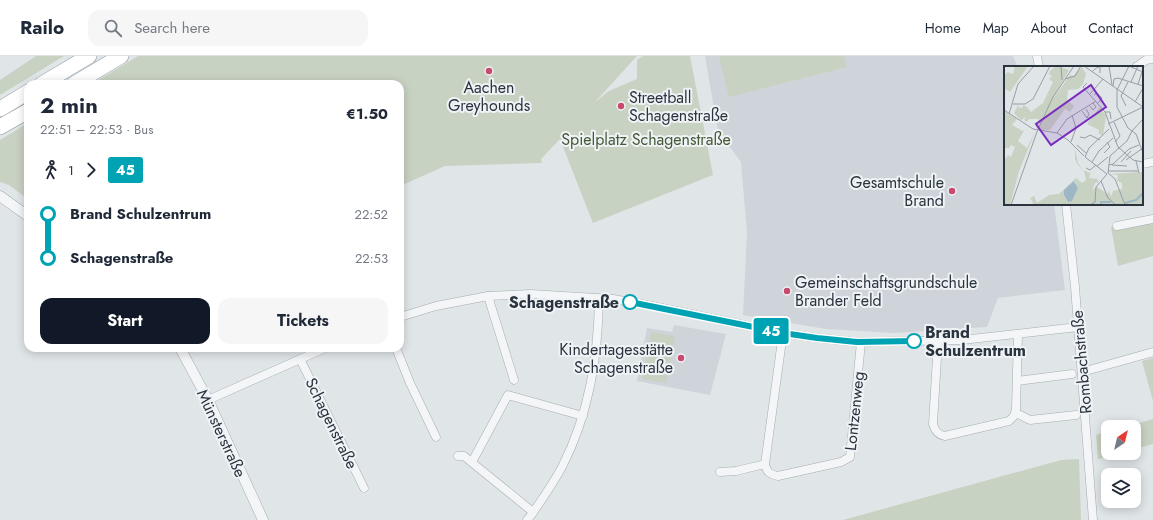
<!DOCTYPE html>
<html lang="en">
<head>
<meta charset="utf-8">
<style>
  :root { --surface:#fff; --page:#f6f6f7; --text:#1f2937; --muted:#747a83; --line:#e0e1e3; --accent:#111827 }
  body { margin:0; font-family:Jost,sans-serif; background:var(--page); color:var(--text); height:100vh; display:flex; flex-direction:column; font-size:15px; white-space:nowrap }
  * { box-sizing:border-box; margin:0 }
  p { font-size:13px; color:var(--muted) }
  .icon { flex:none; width:22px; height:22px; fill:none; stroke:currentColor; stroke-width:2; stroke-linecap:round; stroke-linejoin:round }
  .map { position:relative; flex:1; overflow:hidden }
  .sheet { position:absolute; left:24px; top:24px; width:380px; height:272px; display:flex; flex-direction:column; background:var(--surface); border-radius:12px; box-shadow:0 2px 10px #0003 }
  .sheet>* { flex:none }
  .badge { padding:0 8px; border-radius:3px; font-size:14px; line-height:26px }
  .needle { width:26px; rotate:35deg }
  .fabs { position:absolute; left:1101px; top:364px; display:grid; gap:8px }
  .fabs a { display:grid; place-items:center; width:40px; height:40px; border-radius:8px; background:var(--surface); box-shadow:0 2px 10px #0003; font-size:20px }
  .map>.badge { position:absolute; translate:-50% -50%; box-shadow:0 0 0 2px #fff }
  .legs { display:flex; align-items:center; gap:6px; height:44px; padding:0 16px; font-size:13px }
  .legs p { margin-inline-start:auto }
  .headline { display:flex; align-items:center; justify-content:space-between; height:68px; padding:0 16px }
  h1 { font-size:22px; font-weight:700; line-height:30px }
  .primary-button { display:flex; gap:8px; margin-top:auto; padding:8px 16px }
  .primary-button a { flex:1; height:46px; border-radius:12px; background:var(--accent); color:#fff; font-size:16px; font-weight:700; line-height:46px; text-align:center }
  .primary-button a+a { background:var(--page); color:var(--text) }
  ul { padding:0 16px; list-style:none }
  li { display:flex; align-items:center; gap:14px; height:44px; font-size:15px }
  li i { display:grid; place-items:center; width:6px; height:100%; margin:0 5px; background:currentColor }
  li i::after { content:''; width:10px; height:10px; margin:-5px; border:3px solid; border-radius:50%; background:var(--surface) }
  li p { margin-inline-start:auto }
  li:first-child i { background:linear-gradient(#0000 50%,currentColor 0) }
  li:last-child i { background:linear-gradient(currentColor 50%,#0000 0) }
  header { display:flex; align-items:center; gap:24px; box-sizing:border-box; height:56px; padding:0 20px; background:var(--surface); border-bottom:1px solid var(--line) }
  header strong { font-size:19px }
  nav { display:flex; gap:22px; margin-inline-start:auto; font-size:14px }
  .search { width:280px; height:36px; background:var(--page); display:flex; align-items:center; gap:10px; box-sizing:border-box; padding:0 14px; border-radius:12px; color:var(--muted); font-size:15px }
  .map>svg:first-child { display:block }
  .built { fill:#ced4da }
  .green { fill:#c8d2c2 }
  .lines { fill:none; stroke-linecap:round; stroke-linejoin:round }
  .minor-casing { stroke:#a5acb2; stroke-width:9 }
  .tertiary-casing { stroke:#a5acb2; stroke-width:11 }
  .motorway-casing { stroke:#88949e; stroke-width:16 }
  .minor { stroke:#f3f5f7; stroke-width:8 }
  .tertiary { stroke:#f3f5f7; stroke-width:10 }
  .motorway { stroke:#fff; stroke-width:15 }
  .line-1-casing { stroke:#fff; stroke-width:9 }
  .line-1 { stroke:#00a3b4; stroke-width:6 }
  .poi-dot { fill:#c84a6f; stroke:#f0f3f6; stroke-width:1.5 }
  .stop-1-dot { fill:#fff; stroke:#00a3b4; stroke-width:2 }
  .labels { text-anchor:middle; stroke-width:4; stroke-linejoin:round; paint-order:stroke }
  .poi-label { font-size:16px; fill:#29343f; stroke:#f0f3f6; text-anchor:start }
  .park-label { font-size:16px; fill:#435a37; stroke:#f0f3f6 }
  .stop-label { font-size:16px; font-weight:bold; fill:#29343f; stroke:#f0f3f6; text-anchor:end }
  .street-label { font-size:16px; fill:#29343f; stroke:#f0f3f6 }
  .inset-river { fill:none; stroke:#9db7c7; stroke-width:2 }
  .inset-road { fill:none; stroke:#979ea4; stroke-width:1 }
  .view { fill:#7b2cbf; fill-opacity:0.15; stroke:#7b2cbf; stroke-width:2 }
  .inset-edge { fill:none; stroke:#29343f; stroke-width:2 }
</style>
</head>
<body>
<header>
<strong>Railo</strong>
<div class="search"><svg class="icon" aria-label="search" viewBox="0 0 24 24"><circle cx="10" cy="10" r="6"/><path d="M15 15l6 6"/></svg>Search here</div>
<nav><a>Home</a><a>Map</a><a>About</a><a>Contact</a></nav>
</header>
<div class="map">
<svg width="1153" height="464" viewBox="0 0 1153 464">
  <rect width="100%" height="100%" fill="#e0e5e8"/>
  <g class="built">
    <polygon points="705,0 1013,0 1018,11 1005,11 1005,148 1054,148 1065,234 998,242 987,271 894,277 826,273 743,259 747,177 741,106 718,75"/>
    <polygon points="674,269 726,278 710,339 637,325 647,272 672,276"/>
  </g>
  <g class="green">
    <polygon points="36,0 64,0 0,39 0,24"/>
    <polygon points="138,0 637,0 595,46 609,35 637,23 637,4 643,0 690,0 713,119 593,167 560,83 541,103 542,107 445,110 400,130 400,28 92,28"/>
    <polygon points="719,0 844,0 847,11 729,41"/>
    <polygon points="28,67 28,143 9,129 0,126 0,84"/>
    <polygon points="1153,165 1153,200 1118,210 1111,171"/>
    <polygon points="651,276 675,280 666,327 642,323"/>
    <polygon points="1153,302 1153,345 1142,305"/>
    <polygon points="1153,363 1153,388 1134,393 1134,371 1124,371"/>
    <polygon points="1108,375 1108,397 1121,397 1098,403 1096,379"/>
    <polygon points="1079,403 1081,464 843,464 1061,404"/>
  </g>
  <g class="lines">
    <g class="minor-casing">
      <g id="minor">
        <polyline points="1037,0 1039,11"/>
        <polyline points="1136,11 1146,4 1153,3"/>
        <polyline points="1142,108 1153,106"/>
        <polyline points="1066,148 1075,231 1093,464"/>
        <polyline points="1117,170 1153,163"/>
        <polyline points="488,240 514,324"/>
        <polyline points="400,261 436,250 488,240 531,238 613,243 652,250 783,277 817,282 857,286 962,284 1078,271"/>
        <path d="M 783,277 L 765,408 C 767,417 770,418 778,420 L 841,406 L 850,401 L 861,286"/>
        <path d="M 938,285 L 933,368 C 935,375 938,379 945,380 L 1009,365 L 1014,360 L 1016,353 L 1018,279"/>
        <polyline points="396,292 410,327 436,381"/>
        <polyline points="300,303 364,432"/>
        <polyline points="1082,316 1153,296"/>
        <polyline points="1017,325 1072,318"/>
        <polyline points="208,344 325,292"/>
        <polyline points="1016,357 1030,364 1076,359"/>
        <polyline points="458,400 464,400 533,456"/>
        <polyline points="472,406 508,339 583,360"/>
        <polyline points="720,416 736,415 765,408"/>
        <path d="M 527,464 L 532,458 C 542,443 553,428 562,411 C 589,358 598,302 599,243"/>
      </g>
    </g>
    <g class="tertiary-casing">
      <g id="tertiary">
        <polyline points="0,140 28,160"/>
        <polyline points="180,292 208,344 263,464"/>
      </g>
    </g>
    <g class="motorway-casing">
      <g id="motorway">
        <polyline points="42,28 89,0"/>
        <polyline points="74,28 121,0"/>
        <polyline points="0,53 28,36"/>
        <polyline points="0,71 28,55"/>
      </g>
    </g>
    <use href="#minor" class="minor"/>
    <use href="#tertiary" class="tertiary"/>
    <use href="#motorway" class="motorway"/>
  </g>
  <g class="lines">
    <g class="line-1-casing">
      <polyline id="line-1" points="630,246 783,277 817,282 857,286 914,285"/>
    </g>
    <use href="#line-1" class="line-1"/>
  </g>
  <g class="poi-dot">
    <circle cx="489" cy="15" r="4"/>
    <circle cx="621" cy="50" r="4"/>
    <circle cx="952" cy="135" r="4"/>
    <circle cx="787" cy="235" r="4"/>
    <circle cx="681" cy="302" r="4"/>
  </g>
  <g class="stop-1-dot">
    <circle cx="630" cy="246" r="7"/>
    <circle cx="914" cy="285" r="7"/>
  </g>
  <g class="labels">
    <g class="poi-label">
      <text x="489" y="37" text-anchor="middle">Aachen<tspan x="489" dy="18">Greyhounds</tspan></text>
      <text x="629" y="47">Streetball<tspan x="629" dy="18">Schagenstraße</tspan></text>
      <text x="944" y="132" text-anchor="end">Gesamtschule<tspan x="944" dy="18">Brand</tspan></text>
      <text x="795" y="232">Gemeinschaftsgrundschule<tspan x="795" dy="18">Brander Feld</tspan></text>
      <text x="673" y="299" text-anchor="end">Kindertagesstätte<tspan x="673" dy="18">Schagenstraße</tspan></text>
    </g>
    <g class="park-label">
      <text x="646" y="89">Spielplatz Schagenstraße</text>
    </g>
    <g class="stop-label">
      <text x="619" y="252">Schagenstraße</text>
      <text x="925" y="282" text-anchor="start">Brand<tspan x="925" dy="18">Schulzentrum</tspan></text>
    </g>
    <g class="street-label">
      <text transform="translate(1081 306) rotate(-95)" y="6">Rombachstraße</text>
      <text transform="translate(854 355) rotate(-84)" y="6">Lontzenweg</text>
      <text transform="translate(332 367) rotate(64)" y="6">Schagenstraße</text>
      <text transform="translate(222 377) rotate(65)" y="6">Münsterstraße</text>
    </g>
  </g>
  <g transform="translate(1004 10)">
    <rect width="139" height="139" fill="#e0e5e8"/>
    <path d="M 11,0 L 24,0 L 6,26 L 0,22 L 0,9 L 4,6 L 9,8 ZM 52,0 L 65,4 L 32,63 L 35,53 L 25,53 L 23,56 L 20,54 L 22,51 L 17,54 L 10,47 L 14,39 L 15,42 L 19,41 L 19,39 L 23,41 L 27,46 L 39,37 L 49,16 L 45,13 L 48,10 L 45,8 L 46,5 ZM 78,1 L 82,8 L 79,18 L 74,23 L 64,24 L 63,34 L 70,40 L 66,46 L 61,43 L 46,64 L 34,64 L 46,37 L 66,9 L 69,10 ZM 96,41 L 102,50 L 99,69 L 95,68 L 95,64 L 83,58 ZM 0,45 L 13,53 L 8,59 L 19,65 L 21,63 L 14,75 L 23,82 L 32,64 L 15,105 L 6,139 L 0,139 L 0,95 L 4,89 L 7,91 L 11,81 L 7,79 L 5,82 L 0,82 ZM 71,83 L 74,97 L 79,104 L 88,108 L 102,108 L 86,108 L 85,112 L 95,113 L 93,113 L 95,116 L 91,117 L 88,124 L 93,121 L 104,128 L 105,124 L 107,131 L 109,125 L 118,123 L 118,117 L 113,115 L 114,109 L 105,108 L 139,106 L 139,139 L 30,139 L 26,132 L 30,130 L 33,137 L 45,129 L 55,128 L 72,112 L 78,117 L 82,114 L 80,105 L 74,99 L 71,93 ZM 71,115 L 74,122 L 64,136 L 60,129 L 60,124 Z" fill="#c8d2c2" fill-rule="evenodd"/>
    <path d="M 70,115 L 74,122 L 68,135 L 64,136 L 60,129 L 60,124 Z" fill="#9db7c7"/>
    <path class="inset-river" d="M 121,137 L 132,134 L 139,127M 97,139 L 97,136 L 107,136"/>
    <path class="inset-road" d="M 57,0 L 58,14M 80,0 L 139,41M 105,0 L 108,19M 125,0 L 113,24 L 113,41 L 124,62 L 132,68 L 139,87M 125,0 L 139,6M 88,6 L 91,3 L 96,0 L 96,7M 61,13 L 71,10 L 77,0M 127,16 L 134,0M 83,17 L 79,21 L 101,46 L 114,81 L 129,94 L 139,96M 134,18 L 138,6M 109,20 L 110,13 L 114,12 L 139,20M 86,28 L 99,13M 90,29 L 93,27 L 98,32 L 94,37M 131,36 L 139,22M 9,38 L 21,38 L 29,33 L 46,0M 86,40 L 89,44 L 92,41 L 89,37M 122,40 L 117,30 L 124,16M 0,44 L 29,63 L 53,67 L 64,74 L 80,90M 78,45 L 83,52 L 85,48 L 82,43M 101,46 L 106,46 L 107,53M 5,48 L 14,18 L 30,0M 110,56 L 116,70 L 111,76M 104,58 L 139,41M 53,67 L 63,53 L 92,35M 76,71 L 81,72 L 86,69 L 96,74M 67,76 L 72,62 L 68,49M 73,79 L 82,87M 100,87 L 106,81 L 103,76M 81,91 L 85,82 L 105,63M 81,91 L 103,108M 122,94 L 139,82M 132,95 L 135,107M 88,96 L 95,85 L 109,72M 117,96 L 127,85M 105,99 L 109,98 L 125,83 L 135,79M 108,99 L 123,100M 93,100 L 104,91M 82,102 L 86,104 L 92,99M 104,105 L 134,105M 104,107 L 106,90 L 123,75 L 128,65 L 139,53M 104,107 L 111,113 L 121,139M 97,115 L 104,132 L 112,139M 7,139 L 34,63 L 49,31 L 70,0M 86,139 L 91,136 L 92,121 L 103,108"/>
    <path class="view" d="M 87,19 L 102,41 L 47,79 L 32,58 Z"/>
    <rect width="139" height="139" class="inset-edge"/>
  </g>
</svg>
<div class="fabs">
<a><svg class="needle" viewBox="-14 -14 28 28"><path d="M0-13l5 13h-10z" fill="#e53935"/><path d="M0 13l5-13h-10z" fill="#747a83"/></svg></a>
<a><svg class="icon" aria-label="layers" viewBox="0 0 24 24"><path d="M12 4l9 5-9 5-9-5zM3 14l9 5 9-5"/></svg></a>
</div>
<b class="badge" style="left:771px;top:275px;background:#00a3b4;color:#fff">45</b>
<section class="sheet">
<div class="headline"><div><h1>2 min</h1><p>22:51 – 22:53 · Bus</p></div><b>€1.50</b></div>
<div class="legs"><svg class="icon" aria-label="walk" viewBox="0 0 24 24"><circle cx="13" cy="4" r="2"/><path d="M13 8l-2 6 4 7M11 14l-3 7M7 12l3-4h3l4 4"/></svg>1<svg class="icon" aria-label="forward" viewBox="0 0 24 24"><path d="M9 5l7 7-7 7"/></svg><b class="badge" style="background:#00a3b4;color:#fff">45</b></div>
<ul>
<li><i style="color:#00a3b4"></i><b>Brand Schulzentrum</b><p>22:52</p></li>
<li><i style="color:#00a3b4"></i><b>Schagenstraße</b><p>22:53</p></li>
</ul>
<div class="primary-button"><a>Start</a><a>Tickets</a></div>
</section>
</div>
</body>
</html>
